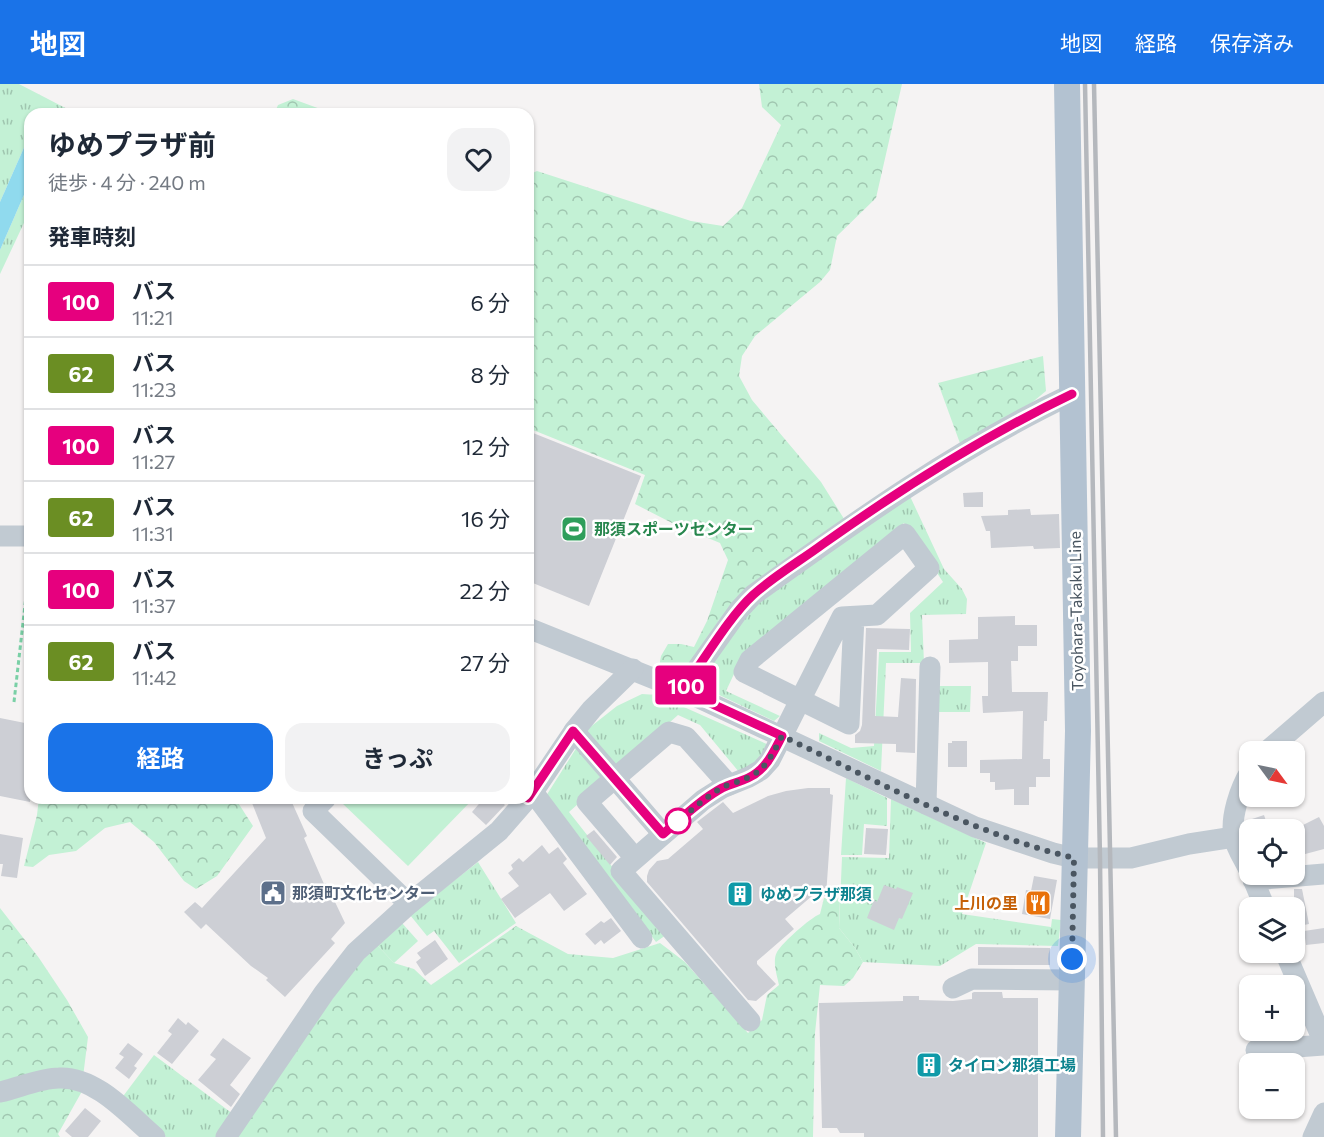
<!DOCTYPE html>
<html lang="ja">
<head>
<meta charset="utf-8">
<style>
  :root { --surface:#fff; --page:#f2f2f3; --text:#1f2937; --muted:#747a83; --line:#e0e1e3; --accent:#1a73e8 }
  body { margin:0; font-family:Commissioner,"Noto Sans JP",sans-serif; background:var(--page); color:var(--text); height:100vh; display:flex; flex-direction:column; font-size:22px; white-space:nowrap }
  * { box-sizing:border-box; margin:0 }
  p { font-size:20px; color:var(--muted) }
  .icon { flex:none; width:33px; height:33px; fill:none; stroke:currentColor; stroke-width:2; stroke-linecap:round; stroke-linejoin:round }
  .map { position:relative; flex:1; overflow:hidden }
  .side { position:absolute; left:24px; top:24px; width:510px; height:696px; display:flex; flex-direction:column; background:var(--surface); border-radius:18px; box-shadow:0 2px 4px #0004 }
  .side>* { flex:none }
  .badge { padding:0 12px; border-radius:4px; font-size:21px; line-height:39px }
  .needle { width:39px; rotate:123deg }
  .buttons { position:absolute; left:1239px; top:657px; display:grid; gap:12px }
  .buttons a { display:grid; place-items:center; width:66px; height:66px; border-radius:12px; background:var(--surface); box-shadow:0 2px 4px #0004; font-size:30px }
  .you { position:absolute; width:30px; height:30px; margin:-15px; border:4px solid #fff; border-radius:50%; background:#1a73e8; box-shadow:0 0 0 9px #1a73e833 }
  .map>.badge { position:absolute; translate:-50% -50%; box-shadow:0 0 0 3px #fff }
  h2 { padding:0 24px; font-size:22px; line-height:54px }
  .round { display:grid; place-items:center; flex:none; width:63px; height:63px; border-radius:18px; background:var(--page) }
  .headline { display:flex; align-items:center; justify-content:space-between; height:102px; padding:0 24px }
  h1 { font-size:28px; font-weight:700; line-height:45px }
  .cta { display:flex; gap:12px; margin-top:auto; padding:12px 24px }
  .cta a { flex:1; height:69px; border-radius:18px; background:var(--accent); color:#fff; font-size:24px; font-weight:700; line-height:69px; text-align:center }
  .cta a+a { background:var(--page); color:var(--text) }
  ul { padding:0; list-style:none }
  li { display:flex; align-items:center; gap:18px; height:72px; padding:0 24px; border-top:2px solid var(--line) }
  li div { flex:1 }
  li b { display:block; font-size:22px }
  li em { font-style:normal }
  li .badge { min-width:66px; font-weight:700; text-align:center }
  header { display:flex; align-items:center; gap:36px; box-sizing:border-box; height:84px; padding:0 30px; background:var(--accent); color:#fff }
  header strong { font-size:28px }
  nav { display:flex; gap:33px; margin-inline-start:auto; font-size:21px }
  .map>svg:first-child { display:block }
  .grass { fill:url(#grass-tufts) }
  .forest { fill:url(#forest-crowns) }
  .park { fill:#c3f1d5 }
  .water { fill:#90daee }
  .building { fill:#cdcfd5 }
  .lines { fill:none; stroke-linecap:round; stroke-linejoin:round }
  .path { stroke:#7ad0a6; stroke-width:3; stroke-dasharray:4.5 3; stroke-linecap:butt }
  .minor { stroke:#c1cad2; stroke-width:21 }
  .major { stroke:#b3c2d1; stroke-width:26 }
  .rail { stroke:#b5b8bd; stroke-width:4.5 }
  .line-casing { stroke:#fff; stroke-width:14 }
  .line { stroke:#e6007e; stroke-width:9 }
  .walk { stroke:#4a5661; stroke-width:6; stroke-dasharray:0 10.8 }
  .stop-dot { fill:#fff; stroke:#e6007e; stroke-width:3 }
  .labels { text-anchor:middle; stroke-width:5; stroke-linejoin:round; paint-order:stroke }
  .leisure-label { font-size:16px; font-weight:bold; fill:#27864d; stroke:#fff; text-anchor:start }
  .street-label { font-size:16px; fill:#4a5661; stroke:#fff }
  .service-label { font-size:16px; font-weight:bold; fill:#4e5e75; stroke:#fff; text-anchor:start }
  .culture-label { font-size:16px; font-weight:bold; fill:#0d838f; stroke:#fff; text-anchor:start }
  .food-label { font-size:16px; font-weight:bold; fill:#c56008; stroke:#fff; text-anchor:end }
</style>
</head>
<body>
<header>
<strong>地図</strong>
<nav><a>地図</a><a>経路</a><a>保存済み</a></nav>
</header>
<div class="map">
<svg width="1324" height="1053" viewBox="0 0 1324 1053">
  <defs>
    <pattern id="grass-tufts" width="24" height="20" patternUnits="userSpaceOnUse" patternTransform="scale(1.5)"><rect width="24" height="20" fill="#c3f1d5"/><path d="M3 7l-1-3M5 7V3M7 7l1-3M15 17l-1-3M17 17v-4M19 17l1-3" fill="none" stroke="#a0c6b0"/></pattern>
    <pattern id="forest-crowns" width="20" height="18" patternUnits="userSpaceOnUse" patternTransform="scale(1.5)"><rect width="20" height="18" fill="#c3f1d5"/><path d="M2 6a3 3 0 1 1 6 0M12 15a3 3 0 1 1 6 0" fill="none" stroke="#a0c6b0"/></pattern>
  </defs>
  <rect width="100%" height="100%" fill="#f5f3f3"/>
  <g class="grass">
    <polygon points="0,0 19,0 77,30 48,30 43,27 40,30 30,30 30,50 0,118"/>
    <polygon points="30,97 30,126 0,190 0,166"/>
    <polygon points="908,408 944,485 962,505 967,515 966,530 922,531 924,579 886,579 881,687 819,657 819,649 851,664 874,662 879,568 911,568 910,529 943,498 904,439 741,575 726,607 780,632 774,637 694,599 737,542 759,519"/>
    <polygon points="937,602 971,602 970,628 936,628"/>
    <polygon points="642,610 657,611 769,661 757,681 739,688 700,641 678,631 569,728 666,851 656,858 546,712 589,644 617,622"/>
    <polygon points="846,694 887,714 887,742 864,740 862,771 841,771"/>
    <polygon points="891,715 986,759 962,830 1051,843 1052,835 1061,836 1058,862 976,860 940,882 863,878 855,864 839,844 842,773 889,774"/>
    <polygon points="478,778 516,839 459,879 434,847 427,852 410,831"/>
    <polygon points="402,839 418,857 394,879 377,861"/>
    <polygon points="154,971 233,1030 217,1053 166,1053 121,1015"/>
  </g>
  <g class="forest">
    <polygon points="759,0 902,0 876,114 837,152 830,186 820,198 755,252 742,272 739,292 752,316 821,398 846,438 773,487 719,536 685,593 670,590 659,583 661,572 668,560 681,560 694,563 707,537 728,476 720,459 672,439 635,420 645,391 528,344 528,91 537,87 691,137 723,142 742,124 781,41 762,23"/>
    <polygon points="293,15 334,30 274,30 278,21"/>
    <polygon points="1043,272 1046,307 1017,331 961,362 938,299"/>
    <polygon points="39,714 235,714 253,742 217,792 196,805 184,797 154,758 130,738 105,744 76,767 49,771 33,783 24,782 37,731"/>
    <path d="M 824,814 L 840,814 L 839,844 L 855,864 L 863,878 L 853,894 L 844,902 L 820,901 L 815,949 L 813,1053 L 237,1053 L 312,942 L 359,879 L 377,861 L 394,879 L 414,885 L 431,901 L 516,842 L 568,870 L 613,874 L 660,859 L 685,878 L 748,949 L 762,936 L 767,911 L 779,901 C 777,891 772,877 777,868 C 783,858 810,834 820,830 Z"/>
    <polygon points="0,824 39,874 67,916 88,953 81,1009 58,1050 60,1053 0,1053"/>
  </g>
  <polygon class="park" points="347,714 474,714 408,782 342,719"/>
  <polygon class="water" points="30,50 30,97 0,166 0,118"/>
  <g class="building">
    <polygon points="528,347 641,392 589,522 528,497"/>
    <polygon points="983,408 983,423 964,423 963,409"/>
    <polygon points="1030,425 1031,431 1059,430 1060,464 1034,465 1033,462 991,464 990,447 986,447 981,432 1008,431 1008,426"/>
    <polygon points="1015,532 1015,541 1037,541 1037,562 1018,562 1018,577 1011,577 1012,608 1048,608 1047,637 1044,637 1043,675 1050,675 1050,693 1036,693 1036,703 1029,703 1029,721 1014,721 1014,705 995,706 995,698 990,698 990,689 980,689 980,676 1022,675 1023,627 983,629 982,612 988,612 988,578 949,579 949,556 978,555 978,533"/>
    <polygon points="866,544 910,545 909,566 877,565 875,632 898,633 901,594 916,595 915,669 896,668 896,660 855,659 855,651 860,647 862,641"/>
    <polygon points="0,634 30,640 30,718 0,712"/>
    <polygon points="952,657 967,657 967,683 948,683 948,659 952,659"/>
    <polygon points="808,704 830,704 830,710 833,711 826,812 812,812 785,835 794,845 757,877 757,880 776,900 756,917 748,916 647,798 647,792 649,786 657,777 668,775 703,745 697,738 723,718 733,729 768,712 786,707"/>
    <polygon points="250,714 290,714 307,752 304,754 324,800 326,799 345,839 331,855 335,859 285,913 266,896 268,894 251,882 206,840 201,845 184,828 195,818 202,824 266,754"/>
    <polygon points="484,714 497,714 505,721 486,741 472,728"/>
    <polygon points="1264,731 1269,746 1246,746 1246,737"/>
    <polygon points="1319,733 1324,742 1324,765 1294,773 1294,746 1304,743 1303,741"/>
    <polygon points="866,744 888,745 886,771 864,770"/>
    <polygon points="594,746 617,773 610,781 586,752"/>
    <polygon points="0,750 23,754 17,794 1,792 3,780 0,780"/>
    <polygon points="542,761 549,770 558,763 567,775 563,779 587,810 564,827 550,809 515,834 501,815 519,802 508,789 513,785 511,781 519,774 523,778"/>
    <polygon points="1034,792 1057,796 1050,835 1022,830 1026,806 1031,807"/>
    <polygon points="884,801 896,805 897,803 913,809 902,835 899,834 894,846 867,834 874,816 877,818"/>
    <polygon points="1294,805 1302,805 1309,840 1294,843"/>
    <polygon points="611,834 621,847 604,860 601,856 595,861 585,850 601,837 604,839"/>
    <polygon points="1324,844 1324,859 1306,861 1304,847"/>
    <polygon points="435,856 448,875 425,892 416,878 421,874 417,869"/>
    <polygon points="978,863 1050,864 1050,881 978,881"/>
    <polygon points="974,908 1002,908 1003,914 1038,914 1038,1053 864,1053 864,1049 840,1049 837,1044 822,1044 819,919 903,917 903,912 919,912 919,916 953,917 972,915 972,909"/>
    <polygon points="178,934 186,941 188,938 199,947 172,980 157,969 172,950 168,947"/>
    <polygon points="223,954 251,974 230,1001 240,1010 231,1023 198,996 216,975 210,971"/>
    <polygon points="128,959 143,970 134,982 137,984 129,995 115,984 124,973 119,970"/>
    <polygon points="85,1024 101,1037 88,1053 72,1053 65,1047"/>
  </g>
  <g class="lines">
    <polyline class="path" points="14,618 30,477"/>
    <g class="minor">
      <polyline points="0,452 30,452"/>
      <polyline points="528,544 682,606 975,743 1053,769 1074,774 1131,774 1189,760 1234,753"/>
      <path d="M 682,606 L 739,526 L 753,511 C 856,437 958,364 1072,310"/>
      <polyline points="574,647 663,750"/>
      <polyline points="1266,668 1324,618"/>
      <path d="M 1250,688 C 1240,704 1230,734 1234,753 C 1236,764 1245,777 1250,788"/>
      <polyline points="533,708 642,854"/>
      <polyline points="326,714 313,727 409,820"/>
      <polyline points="926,720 930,583"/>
      <polyline points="635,774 587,718 669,648 686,653 729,701"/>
      <polyline points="1251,790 1265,824"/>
      <polyline points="1253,796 1324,790"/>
      <polyline points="1285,868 1324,959"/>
      <polyline points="953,904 972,895 1071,896"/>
      <polyline points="750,937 621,787 703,716 722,704 749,693 761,686 770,676 842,533 877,531 929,484 905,450 750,576 744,588 849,640 854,533"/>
      <polyline points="1256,966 1324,961"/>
      <path d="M 0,1008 C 18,1004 41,994 59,994 C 96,992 129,1031 155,1053"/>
      <polyline points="226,1053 324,909 356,868 409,820 499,747 533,708 574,647 592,625 633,585"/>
      <polyline points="1313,1053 1324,1029"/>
    </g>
    <polyline class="major" points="1067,0 1078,647 1068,1053"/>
    <g class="rail">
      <polyline points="1085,0 1100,775 1103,1053"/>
      <polyline points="1094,0 1116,1053"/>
    </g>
  </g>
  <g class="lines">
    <g class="line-casing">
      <path id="line" d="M 528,714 L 573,647 L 663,750 C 682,734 700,716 722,704 C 730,700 739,698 748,694 C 766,686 773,669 782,652 L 682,606 C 703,578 728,534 753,511 C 774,492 800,477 823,460 C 902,404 984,352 1072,310"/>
    </g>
    <use href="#line" class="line"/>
    <path class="walk" d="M 678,737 L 676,738 C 691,727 705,714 721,704 C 729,700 739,698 747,694 C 766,686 773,669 782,652 C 877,697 971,749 1074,774 L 1072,875"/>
  </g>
  <defs>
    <g id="stadium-square" transform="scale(1.35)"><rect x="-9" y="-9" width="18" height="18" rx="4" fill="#2e9e5b" stroke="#fff"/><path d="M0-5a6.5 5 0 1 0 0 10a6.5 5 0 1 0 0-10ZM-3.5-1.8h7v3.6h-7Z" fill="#fff"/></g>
    <g id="civic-square" transform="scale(1.35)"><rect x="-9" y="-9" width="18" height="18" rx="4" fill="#5c6f8a" stroke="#fff"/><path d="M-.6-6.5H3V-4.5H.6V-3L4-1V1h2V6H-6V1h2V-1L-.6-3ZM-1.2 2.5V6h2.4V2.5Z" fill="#fff"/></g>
    <g id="building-square" transform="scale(1.35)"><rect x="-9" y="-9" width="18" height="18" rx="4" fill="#0f9aa8" stroke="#fff"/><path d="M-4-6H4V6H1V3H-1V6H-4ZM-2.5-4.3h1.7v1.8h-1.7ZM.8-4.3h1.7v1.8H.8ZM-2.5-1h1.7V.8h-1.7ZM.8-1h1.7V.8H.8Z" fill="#fff"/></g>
    <g id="restaurant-square" transform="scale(1.35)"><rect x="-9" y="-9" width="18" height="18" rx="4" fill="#e8710a" stroke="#fff"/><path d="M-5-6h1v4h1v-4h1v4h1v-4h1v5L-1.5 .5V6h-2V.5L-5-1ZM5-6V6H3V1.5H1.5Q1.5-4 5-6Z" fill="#fff"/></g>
  </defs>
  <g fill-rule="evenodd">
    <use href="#stadium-square" x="574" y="445"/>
    <use href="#civic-square" x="273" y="809"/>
    <use href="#building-square" x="740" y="810"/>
    <use href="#restaurant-square" x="1038" y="819"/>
    <use href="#building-square" x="929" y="981"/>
  </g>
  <circle class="stop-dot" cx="678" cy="737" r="12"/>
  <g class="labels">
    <g class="leisure-label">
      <text x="594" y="451">那須スポーツセンター</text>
    </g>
    <g class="street-label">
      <text transform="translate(1076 527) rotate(-91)" y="6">Toyohara-Takaku Line</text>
    </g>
    <g class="service-label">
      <text x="292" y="815">那須町文化センター</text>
    </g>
    <g class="culture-label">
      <text x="760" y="816">ゆめプラザ那須</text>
      <text x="948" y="987">タイロン那須工場</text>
    </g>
    <g class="food-label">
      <text x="1018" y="825">上川の里</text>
    </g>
  </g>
</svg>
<div class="buttons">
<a><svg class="needle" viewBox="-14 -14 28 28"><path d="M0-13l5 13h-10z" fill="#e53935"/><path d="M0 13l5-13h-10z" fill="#747a83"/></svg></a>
<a><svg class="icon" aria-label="locate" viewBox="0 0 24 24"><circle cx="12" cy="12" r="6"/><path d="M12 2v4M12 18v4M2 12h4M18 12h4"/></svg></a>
<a><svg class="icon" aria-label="layers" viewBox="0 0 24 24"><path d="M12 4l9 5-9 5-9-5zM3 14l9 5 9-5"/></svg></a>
<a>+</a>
<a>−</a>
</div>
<div class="you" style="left:1072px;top:875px"></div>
<b class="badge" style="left:686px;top:601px;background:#e6007e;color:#fff">100</b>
<section class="side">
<div class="headline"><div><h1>ゆめプラザ前</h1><p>徒歩 · 4 分 · 240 m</p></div><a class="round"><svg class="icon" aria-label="heart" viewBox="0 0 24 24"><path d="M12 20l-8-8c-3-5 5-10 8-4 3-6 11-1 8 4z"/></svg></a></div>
<h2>発車時刻</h2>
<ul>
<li><span class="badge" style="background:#e6007e;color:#fff">100</span><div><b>バス</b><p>11:21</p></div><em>6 分</em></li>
<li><span class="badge" style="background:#6b8e23;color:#fff">62</span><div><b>バス</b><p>11:23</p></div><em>8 分</em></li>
<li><span class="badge" style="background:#e6007e;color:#fff">100</span><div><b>バス</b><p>11:27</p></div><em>12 分</em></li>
<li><span class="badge" style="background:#6b8e23;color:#fff">62</span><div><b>バス</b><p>11:31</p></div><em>16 分</em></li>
<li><span class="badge" style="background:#e6007e;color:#fff">100</span><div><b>バス</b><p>11:37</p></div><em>22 分</em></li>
<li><span class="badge" style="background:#6b8e23;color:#fff">62</span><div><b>バス</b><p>11:42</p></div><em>27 分</em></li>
</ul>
<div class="cta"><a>経路</a><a>きっぷ</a></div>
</section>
</div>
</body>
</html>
